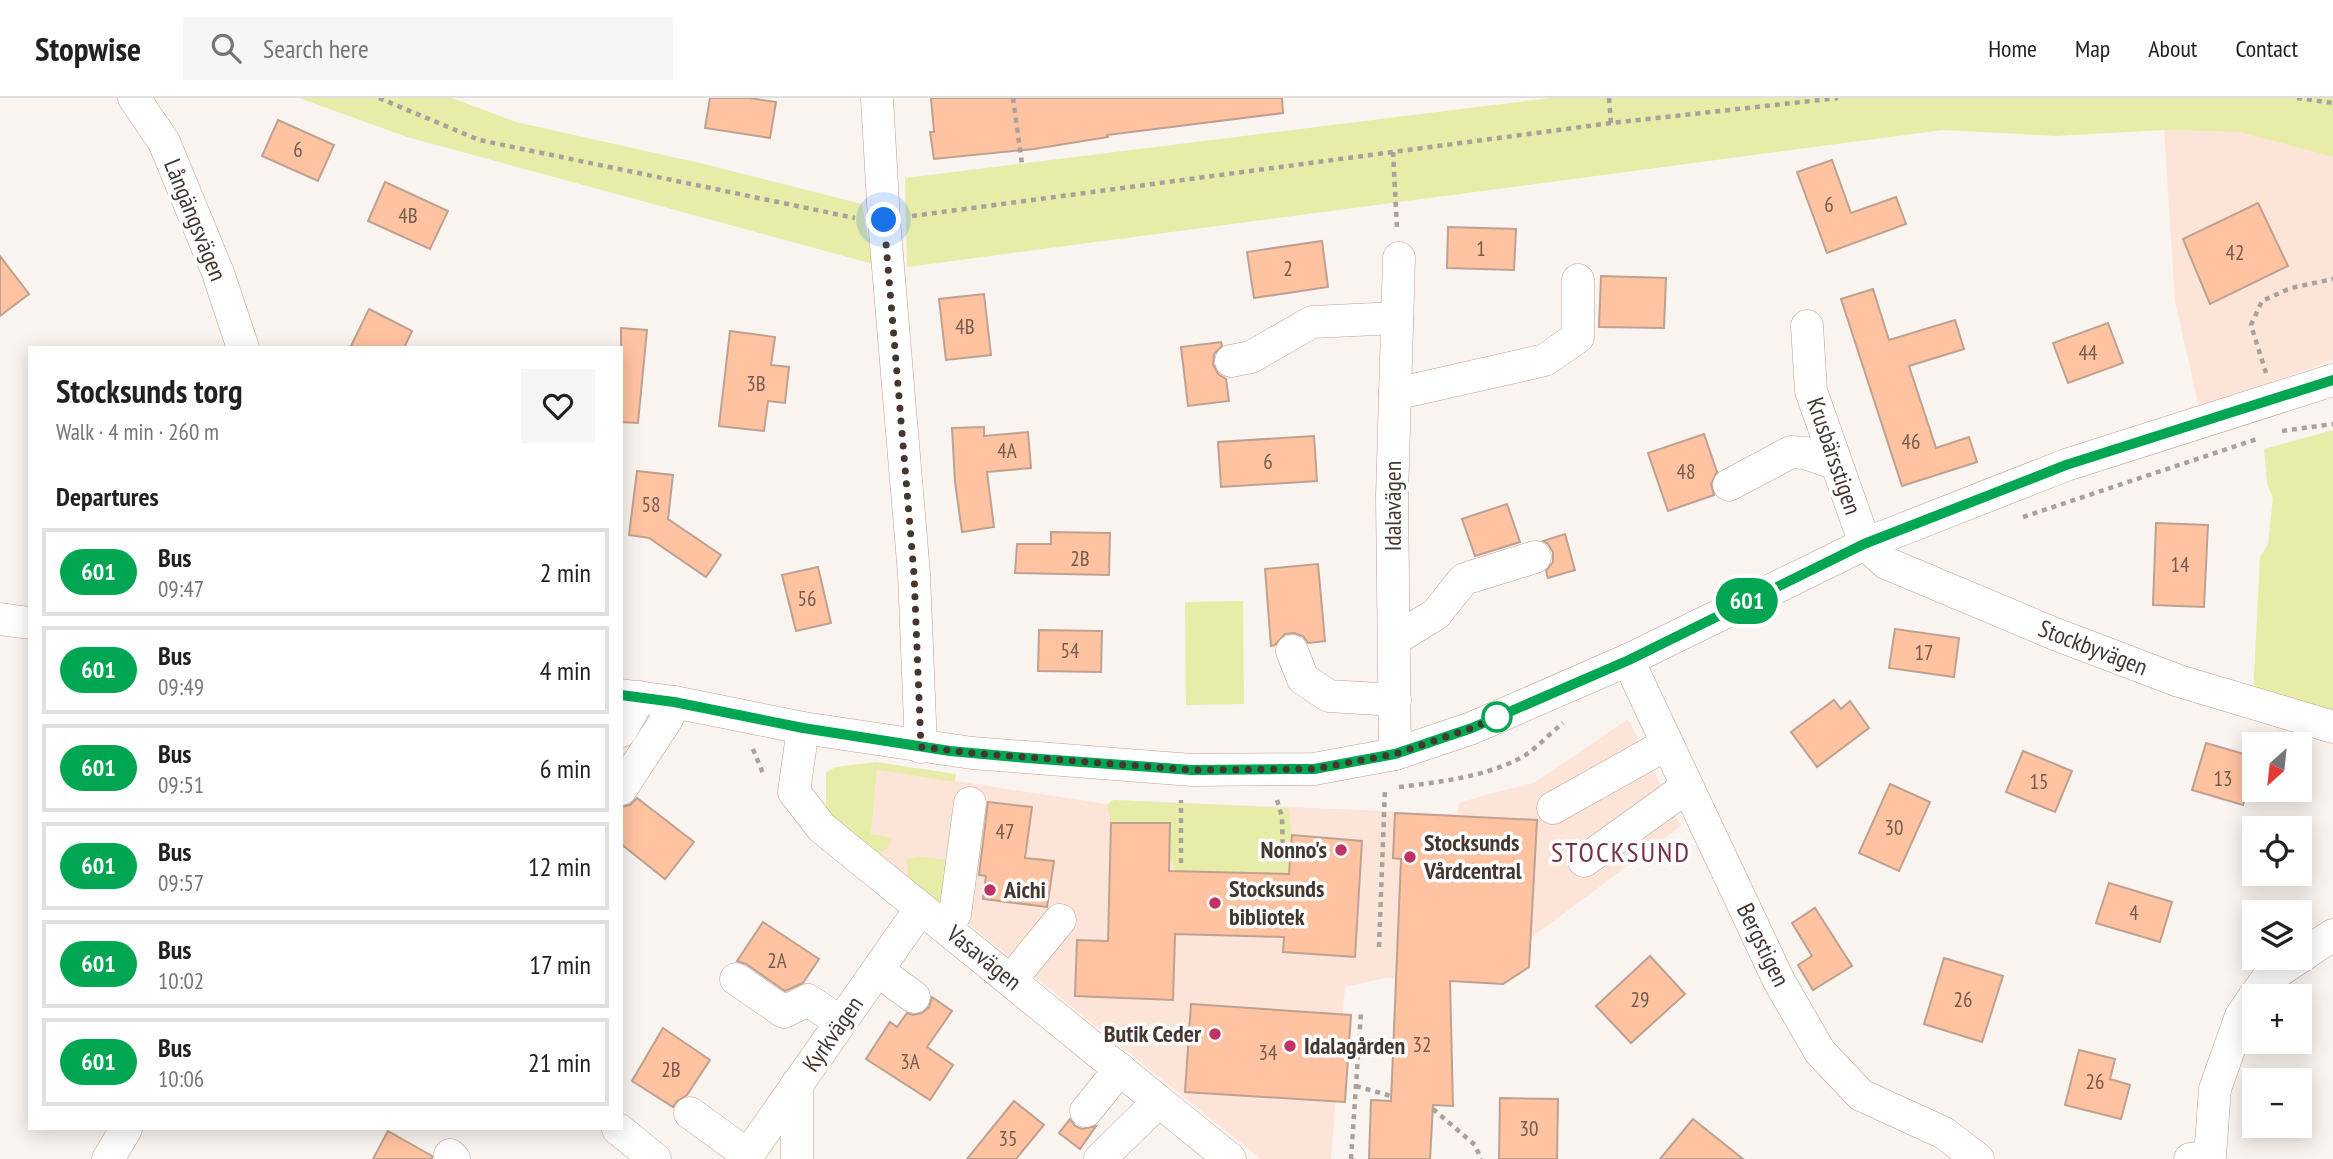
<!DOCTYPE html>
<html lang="en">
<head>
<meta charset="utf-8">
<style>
  :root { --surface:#fff; --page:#f6f6f6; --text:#202124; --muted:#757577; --line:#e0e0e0 }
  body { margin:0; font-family:"PT Sans Narrow",sans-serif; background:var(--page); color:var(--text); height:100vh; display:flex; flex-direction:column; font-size:26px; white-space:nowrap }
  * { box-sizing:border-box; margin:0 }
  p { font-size:23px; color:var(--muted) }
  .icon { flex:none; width:38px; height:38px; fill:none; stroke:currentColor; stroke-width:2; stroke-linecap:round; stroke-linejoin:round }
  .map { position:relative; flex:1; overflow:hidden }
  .side { position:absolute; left:28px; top:248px; width:595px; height:784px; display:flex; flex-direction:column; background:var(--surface); border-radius:0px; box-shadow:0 4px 18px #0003 }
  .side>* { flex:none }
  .badge { padding:0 14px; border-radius:23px; font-size:24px; line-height:46px }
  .needle { width:46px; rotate:207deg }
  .fabs { position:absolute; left:2242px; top:634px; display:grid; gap:14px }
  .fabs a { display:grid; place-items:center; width:70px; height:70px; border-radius:0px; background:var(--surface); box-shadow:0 4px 18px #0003; font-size:35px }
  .you { position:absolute; width:35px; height:35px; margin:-18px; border:5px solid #fff; border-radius:50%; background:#1a73e8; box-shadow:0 0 0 10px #1a73e833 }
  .map>.badge { position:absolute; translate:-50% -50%; box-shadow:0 0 0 4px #fff }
  h2 { padding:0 28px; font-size:26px; line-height:63px }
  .round { display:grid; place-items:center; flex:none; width:74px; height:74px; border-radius:0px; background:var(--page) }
  .headline { display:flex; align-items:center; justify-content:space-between; height:119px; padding:0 28px }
  h1 { font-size:33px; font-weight:600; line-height:52px }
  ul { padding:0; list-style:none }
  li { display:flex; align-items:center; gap:21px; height:88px; margin:0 14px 10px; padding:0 14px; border:4px solid var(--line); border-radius:0px }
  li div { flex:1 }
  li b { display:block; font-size:26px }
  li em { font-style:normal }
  li .badge { min-width:77px; font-weight:700; text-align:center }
  header { display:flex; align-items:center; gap:42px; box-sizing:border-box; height:98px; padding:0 35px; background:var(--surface); border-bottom:2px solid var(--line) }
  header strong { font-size:33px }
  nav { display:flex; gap:38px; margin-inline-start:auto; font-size:24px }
  .search { width:490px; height:63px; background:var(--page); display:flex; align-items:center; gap:18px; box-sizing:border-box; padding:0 24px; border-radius:0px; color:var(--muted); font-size:26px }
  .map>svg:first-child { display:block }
  .built { fill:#fce5d8 }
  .green { fill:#e7eca9 }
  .building { fill:#ffc3a1; stroke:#bea190; stroke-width:2 }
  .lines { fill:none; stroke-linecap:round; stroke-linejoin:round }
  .minor-casing { stroke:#bd9f8f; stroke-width:33 }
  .path { stroke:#aaa19c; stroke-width:4.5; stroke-dasharray:5 5; stroke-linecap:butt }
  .minor { stroke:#fff; stroke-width:32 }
  .line-casing { stroke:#fff; stroke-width:16 }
  .line { stroke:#00a651; stroke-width:10 }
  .walk { stroke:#433730; stroke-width:7; stroke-dasharray:0 12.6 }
  .stop-dot { fill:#fff; stroke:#00a651; stroke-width:3.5 }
  .poi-dot { fill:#bf3261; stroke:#fff; stroke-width:2.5 }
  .labels { text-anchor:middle; stroke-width:7; stroke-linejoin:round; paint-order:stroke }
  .number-label { font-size:21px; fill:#725a4c }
  .street-label { font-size:24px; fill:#433730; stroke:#fff }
  .poi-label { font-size:24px; font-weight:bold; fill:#433730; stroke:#fff; text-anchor:start }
  .quarter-label { font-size:28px; letter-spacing:2px; fill:#773144; stroke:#fff }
</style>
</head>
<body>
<header>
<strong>Stopwise</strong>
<div class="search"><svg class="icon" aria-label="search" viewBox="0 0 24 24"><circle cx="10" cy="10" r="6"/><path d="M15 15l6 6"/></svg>Search here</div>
<nav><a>Home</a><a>Map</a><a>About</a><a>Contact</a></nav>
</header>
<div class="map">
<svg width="2333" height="1061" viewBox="0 0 2333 1061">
  <rect width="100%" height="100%" fill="#faf4f0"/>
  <g class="built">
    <polygon points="2164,32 2239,34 2333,59 2333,262 2199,310 2175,203"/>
    <polygon points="1628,621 1681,728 1531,840 1529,869 1503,886 1386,880 1345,889 1331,1061 1261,1061 970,827 908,780 879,755 888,750 871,737 877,671 1107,706 1114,702 1457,716 1459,705 1485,697 1534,685"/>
  </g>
  <g class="green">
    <polygon points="299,0 452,0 516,24 704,66 862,106 873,166 407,39"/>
    <polygon points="1550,0 2333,0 2333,59 2239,34 2164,32 2056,38 1943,32 907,169 905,80"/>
    <polygon points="2333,332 2333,618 2253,598 2260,459 2268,446 2273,400 2267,385 2264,351"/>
    <polygon points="1243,503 1244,606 1186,607 1185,504"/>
    <polygon points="876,664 956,676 955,684 877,672 871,736 892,740 888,750 879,755 834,720 826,708 826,674 836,669"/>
    <polygon points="1114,702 1288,710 1292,737 1287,791 1178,774 1169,762 1170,725 1111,725 1107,706"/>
    <polygon points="916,758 946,762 944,808 908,780 907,762"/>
  </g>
  <g class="building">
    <polygon points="710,0 749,0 776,4 770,40 705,30"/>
    <polygon points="931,0 1282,0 1283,15 1107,37 1108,39 1034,51 934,61 930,34 934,34"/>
    <polygon points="278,22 334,47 318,83 262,58"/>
    <polygon points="1832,62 1851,115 1896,99 1906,126 1827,155 1797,74"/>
    <polygon points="385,84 448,113 430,151 368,123"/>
    <polygon points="2258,105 2288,168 2210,206 2183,141"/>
    <polygon points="1448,129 1516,131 1514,172 1447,170"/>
    <polygon points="1322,143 1328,189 1254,200 1247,154"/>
    <polygon points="0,158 29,196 0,218"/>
    <polygon points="1601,178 1666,180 1664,230 1599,229"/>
    <polygon points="1873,191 1889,242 1955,222 1964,251 1909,268 1936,350 1969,339 1977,364 1902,388 1841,201"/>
    <polygon points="984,196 991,257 946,262 939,201"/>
    <polygon points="369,211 412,233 404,250 350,250"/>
    <polygon points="2108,225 2123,265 2068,285 2053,245"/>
    <polygon points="621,230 647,232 638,325 621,324"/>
    <polygon points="730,233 775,239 771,267 789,269 785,305 768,303 764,333 719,328"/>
    <polygon points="1221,244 1222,248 1214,256 1213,266 1218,276 1226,281 1229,303 1188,308 1181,249"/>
    <polygon points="984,329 984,338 1028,334 1031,370 987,374 994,429 962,434 955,384 952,330"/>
    <polygon points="1704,336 1717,374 1711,386 1714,397 1668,413 1648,355"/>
    <polygon points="1314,338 1317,383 1221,389 1218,344"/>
    <polygon points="637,373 673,377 668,421 721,457 706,479 649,440 629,437"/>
    <polygon points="1507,406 1520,444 1475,458 1462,421"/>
    <polygon points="2156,425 2208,427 2204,509 2153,507"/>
    <polygon points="1051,434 1110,435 1109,477 1015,475 1017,446 1051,446"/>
    <polygon points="1565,436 1575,472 1548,480 1546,473 1553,464 1553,454 1548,446 1543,443"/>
    <polygon points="1318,466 1325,543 1308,545 1303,538 1294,535 1285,536 1275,547 1271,548 1265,471"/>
    <polygon points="818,469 831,525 796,533 782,477"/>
    <polygon points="1895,531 1959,540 1954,579 1889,570"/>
    <polygon points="1039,532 1102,533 1101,574 1038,573"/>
    <polygon points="1834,602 1841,611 1850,603 1869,630 1817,669 1791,634"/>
    <polygon points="2206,645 2254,659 2254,670 2243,707 2192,692"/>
    <polygon points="2023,653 2072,673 2055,714 2006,694"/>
    <polygon points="1890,686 1930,704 1899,773 1859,755"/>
    <polygon points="637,700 694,744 665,781 621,746 621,709 630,707"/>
    <polygon points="988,704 1032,709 1025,760 1054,763 1047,809 983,801 986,778 979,777"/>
    <polygon points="1395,715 1537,722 1529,869 1503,886 1450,883 1453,1008 1433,1007 1430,1061 1369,1061 1371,1002 1391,1003 1401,761 1393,760"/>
    <polygon points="1111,725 1170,725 1169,773 1289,776 1292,737 1362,743 1355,859 1283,854 1284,839 1175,836 1173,902 1075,898 1077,842 1108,843"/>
    <polygon points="2109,785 2172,804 2160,844 2096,825"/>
    <polygon points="1815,810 1852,868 1813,892 1798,867 1812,858 1792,825"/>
    <polygon points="763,824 819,861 803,885 785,893 746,866 737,863"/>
    <polygon points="1650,858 1685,896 1631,945 1596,908"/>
    <polygon points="1944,860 2003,878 1982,944 1924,926"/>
    <polygon points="932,899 952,913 927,949 953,967 930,1002 866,961 890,924 897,929 907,915 913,917 922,915 929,909"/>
    <polygon points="1191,906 1351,917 1345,1004 1185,994"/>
    <polygon points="663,930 710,962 687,997 676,1004 673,1009 632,983"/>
    <polygon points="2079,952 2115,961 2110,981 2130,987 2121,1021 2065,1007"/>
    <polygon points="1500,1000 1558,1001 1557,1061 1499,1061"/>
    <polygon points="1014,1003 1044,1027 1016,1061 967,1061"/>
    <polygon points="1070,1021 1075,1028 1082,1031 1096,1028 1080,1051 1059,1035"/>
    <polygon points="1693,1021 1743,1061 1660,1061"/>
    <polygon points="388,1033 432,1058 432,1061 373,1061"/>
  </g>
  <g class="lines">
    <g class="minor-casing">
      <g id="minor">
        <polyline points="134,0 164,44 218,175 243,250"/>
        <polyline points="877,0 884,122 914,476 921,649"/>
        <polyline points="1807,228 1811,293 1865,446 1886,465 2055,536 2179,583 2333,629"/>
        <polyline points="1231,263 1251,259 1312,224 1397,220"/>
        <polyline points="1395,296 1545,262 1578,239 1578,182"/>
        <polyline points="1729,387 1791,354 1805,355 1836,366"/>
        <polyline points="0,521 30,525"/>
        <polyline points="1394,542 1436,516 1464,481 1535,459"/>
        <polyline points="1292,553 1303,581 1329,598 1395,602"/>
        <polyline points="1628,562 1779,883 1820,954 1861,997 1944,1035 1978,1061"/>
        <polyline points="621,597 674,604 803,630 972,655 1192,672 1314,671 1395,656 1472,630 1628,562 1865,446 2066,367 2333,282"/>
        <polyline points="803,630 794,694 822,730 1230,1061"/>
        <polyline points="621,633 640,599"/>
        <polyline points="1395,656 1392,398 1399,160"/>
        <polyline points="621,691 667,621 674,604"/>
        <polyline points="1553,710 1667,646"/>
        <polyline points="1584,763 1687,689"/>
        <polyline points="948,830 955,816 970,705"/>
        <polyline points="878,873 914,899"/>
        <polyline points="736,881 784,914 808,902 840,924"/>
        <polyline points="1011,882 1060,822"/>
        <polyline points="2255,898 2267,881 2333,837"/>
        <polyline points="1086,1013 1120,971"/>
        <polyline points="690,1015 748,1057"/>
        <polyline points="618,1031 655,1061"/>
        <polyline points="450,1057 454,1061"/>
        <polyline points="108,1061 126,1031"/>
        <polyline points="745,1061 921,810"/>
        <polyline points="797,1061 797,986"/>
        <polyline points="1100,1061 1158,1004"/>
        <polyline points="2190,1061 2210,1058 2215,991 2241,918 2254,899"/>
      </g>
    </g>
    <g class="path">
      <polyline points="379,0 479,42 855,120"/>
      <polyline points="1013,0 1022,66"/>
      <polyline points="1609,0 1611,25"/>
      <polyline points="2297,0 2333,5"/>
      <polyline points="1393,54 1397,130"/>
      <polyline points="912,118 1611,25 1838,0"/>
      <polyline points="2266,275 2251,227 2262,203 2291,190 2333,181"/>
      <polyline points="2282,333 2333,326"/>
      <polyline points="2023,419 2260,340"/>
      <polyline points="753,651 764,678"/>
      <path d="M 1399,689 C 1440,684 1495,678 1530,654 C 1541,645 1552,634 1563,625"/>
      <polyline points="1277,702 1282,719 1283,757"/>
      <polyline points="1181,765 1181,702"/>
      <polyline points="1379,849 1385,690"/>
      <polyline points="1356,988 1391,998"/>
      <polyline points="1433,1011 1475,1047 1481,1061"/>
      <polyline points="1351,1061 1361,914"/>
    </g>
    <use href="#minor" class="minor"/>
  </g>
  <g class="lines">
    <g class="line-casing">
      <polyline id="line" points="621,597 674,604 803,630 950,653 1027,660 1192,672 1289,671 1314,671 1395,656 1472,630 1629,562 1864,446 2066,367 2333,282"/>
    </g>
    <use href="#line" class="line"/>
    <polyline class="walk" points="884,122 914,476 921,649 972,655 1192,672 1314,671 1395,656 1472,630 1497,619"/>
  </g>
  <circle class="stop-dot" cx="1497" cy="619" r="14"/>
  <g class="poi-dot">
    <circle cx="1341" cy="752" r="7"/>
    <circle cx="1410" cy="759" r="7"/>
    <circle cx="990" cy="792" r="7"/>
    <circle cx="1215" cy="805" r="7"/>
    <circle cx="1215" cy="936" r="7"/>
    <circle cx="1290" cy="948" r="7"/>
  </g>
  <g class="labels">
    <g class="number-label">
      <text x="298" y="59">6</text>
      <text x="1829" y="114">6</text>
      <text x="408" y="125">4B</text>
      <text x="1481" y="158">1</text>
      <text x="2235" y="162">42</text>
      <text x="1288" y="178">2</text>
      <text x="965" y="236">4B</text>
      <text x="2088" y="262">44</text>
      <text x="756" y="293">3B</text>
      <text x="1911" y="351">46</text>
      <text x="1007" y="360">4A</text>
      <text x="1268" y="371">6</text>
      <text x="1686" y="381">48</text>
      <text x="651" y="414">58</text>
      <text x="1080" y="468">2B</text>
      <text x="2180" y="474">14</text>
      <text x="807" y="508">56</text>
      <text x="1070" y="560">54</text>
      <text x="1924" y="562">17</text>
      <text x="2223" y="688">13</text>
      <text x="2039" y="691">15</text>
      <text x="1894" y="737">30</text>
      <text x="1005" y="741">47</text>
      <text x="2134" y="822">4</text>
      <text x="777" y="870">2A</text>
      <text x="1640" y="909">29</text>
      <text x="1963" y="909">26</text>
      <text x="1422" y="954">32</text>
      <text x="1268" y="962">34</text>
      <text x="910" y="971">3A</text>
      <text x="671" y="979">2B</text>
      <text x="2095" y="991">26</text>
      <text x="1529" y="1038">30</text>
      <text x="1008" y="1048">35</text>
    </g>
    <g class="street-label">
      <text transform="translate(195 122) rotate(68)" y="8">Långängsvägen</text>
      <text transform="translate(1834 358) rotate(71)" y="8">Krusbärsstigen</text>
      <text transform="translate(1393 408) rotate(-90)" y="8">Idalavägen</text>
      <text transform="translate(2093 550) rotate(21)" y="8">Stockbyvägen</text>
      <text transform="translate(1763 847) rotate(64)" y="8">Bergstigen</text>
      <text transform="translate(984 860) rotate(39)" y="8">Vasavägen</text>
      <text transform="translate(833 936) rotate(-55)" y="8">Kyrkvägen</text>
    </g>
    <g class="poi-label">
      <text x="1424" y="753">Stocksunds<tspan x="1424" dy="28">Vårdcentral</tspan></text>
      <text x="1327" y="760" text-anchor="end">Nonno's</text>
      <text x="1229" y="799">Stocksunds<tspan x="1229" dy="28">bibliotek</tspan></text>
      <text x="1004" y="800">Aichi</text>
      <text x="1201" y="944" text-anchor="end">Butik Ceder</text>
      <text x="1304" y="956">Idalagården</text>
    </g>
    <g class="quarter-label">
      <text x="1621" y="764">STOCKSUND</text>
    </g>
  </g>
</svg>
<div class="fabs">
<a><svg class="needle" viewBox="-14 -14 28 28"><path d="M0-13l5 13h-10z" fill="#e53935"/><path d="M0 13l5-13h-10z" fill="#757577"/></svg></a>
<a><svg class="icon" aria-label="locate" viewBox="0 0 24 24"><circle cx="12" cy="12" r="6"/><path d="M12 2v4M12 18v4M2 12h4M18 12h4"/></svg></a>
<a><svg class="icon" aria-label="layers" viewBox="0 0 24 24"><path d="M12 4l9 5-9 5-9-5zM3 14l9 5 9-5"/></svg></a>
<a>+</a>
<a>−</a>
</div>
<div class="you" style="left:884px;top:122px"></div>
<b class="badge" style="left:1747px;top:503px;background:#00a651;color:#fff">601</b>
<section class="side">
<div class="headline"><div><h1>Stocksunds torg</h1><p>Walk · 4 min · 260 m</p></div><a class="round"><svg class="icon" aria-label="heart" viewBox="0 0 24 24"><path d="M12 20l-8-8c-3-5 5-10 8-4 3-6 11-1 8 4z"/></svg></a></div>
<h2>Departures</h2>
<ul>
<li><span class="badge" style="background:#00a651;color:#fff">601</span><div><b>Bus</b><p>09:47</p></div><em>2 min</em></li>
<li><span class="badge" style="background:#00a651;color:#fff">601</span><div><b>Bus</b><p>09:49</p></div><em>4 min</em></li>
<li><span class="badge" style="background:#00a651;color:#fff">601</span><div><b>Bus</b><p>09:51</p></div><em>6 min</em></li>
<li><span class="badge" style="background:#00a651;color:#fff">601</span><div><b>Bus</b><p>09:57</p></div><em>12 min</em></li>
<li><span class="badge" style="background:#00a651;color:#fff">601</span><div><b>Bus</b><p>10:02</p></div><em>17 min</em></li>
<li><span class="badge" style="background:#00a651;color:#fff">601</span><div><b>Bus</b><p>10:06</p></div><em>21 min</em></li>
</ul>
</section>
</div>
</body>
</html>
